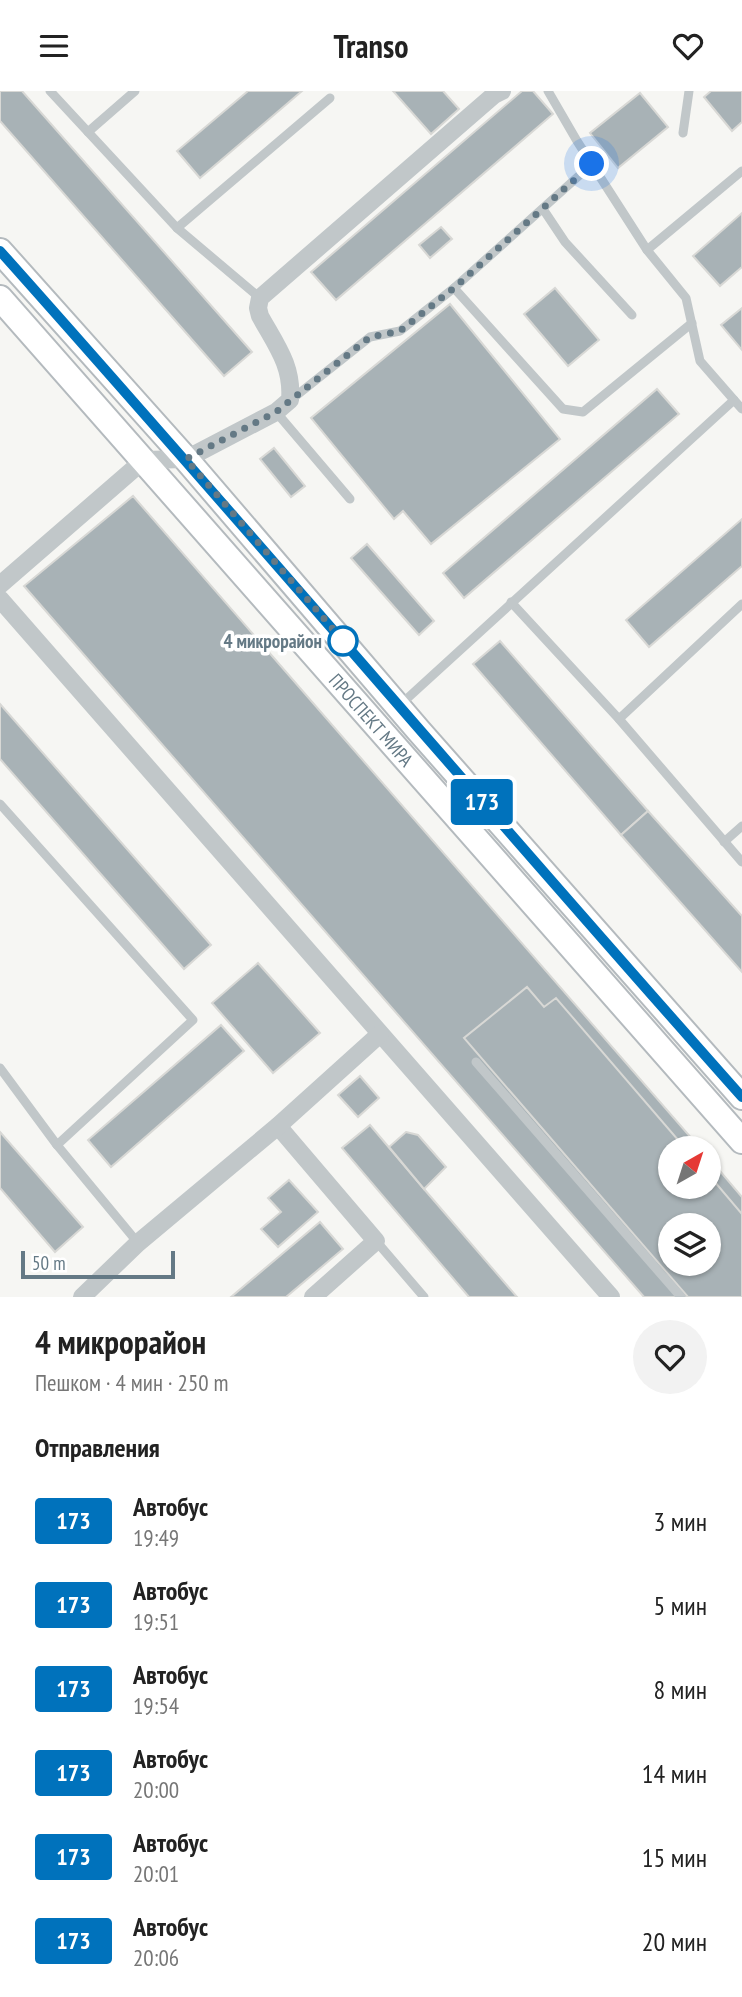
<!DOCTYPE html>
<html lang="ru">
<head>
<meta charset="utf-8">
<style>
  :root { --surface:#fff; --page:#f2f2f2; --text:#222; --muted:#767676 }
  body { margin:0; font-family:"PT Sans Narrow",sans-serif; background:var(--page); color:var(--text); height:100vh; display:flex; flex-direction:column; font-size:26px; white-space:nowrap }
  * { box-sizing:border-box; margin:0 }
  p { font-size:23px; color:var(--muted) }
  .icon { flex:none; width:38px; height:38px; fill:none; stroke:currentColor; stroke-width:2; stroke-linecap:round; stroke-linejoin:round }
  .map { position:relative; height:1206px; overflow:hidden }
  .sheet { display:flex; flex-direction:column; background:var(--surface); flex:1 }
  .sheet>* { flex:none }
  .badge { padding:0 14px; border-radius:5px; font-size:24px; line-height:46px }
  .needle { width:46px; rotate:39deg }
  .controls { position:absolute; left:658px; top:1045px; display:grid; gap:14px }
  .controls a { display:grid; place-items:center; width:63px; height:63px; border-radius:50%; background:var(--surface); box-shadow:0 2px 5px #0004; font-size:35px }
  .scale { position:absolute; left:21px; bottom:18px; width:154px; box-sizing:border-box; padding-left:7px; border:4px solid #647985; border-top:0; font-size:19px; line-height:24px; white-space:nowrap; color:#647985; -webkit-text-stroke:5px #fff; paint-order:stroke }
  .you { position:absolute; width:35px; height:35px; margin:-18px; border:5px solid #fff; border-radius:50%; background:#1a73e8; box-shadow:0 0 0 10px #1a73e833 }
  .map>.badge { position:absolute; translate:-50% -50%; box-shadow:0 0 0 4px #fff }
  h2 { padding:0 35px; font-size:26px; line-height:63px }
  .round { display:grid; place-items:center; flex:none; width:74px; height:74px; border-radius:37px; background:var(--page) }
  .headline { display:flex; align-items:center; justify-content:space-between; height:119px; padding:0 35px }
  h1 { font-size:33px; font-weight:700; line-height:52px }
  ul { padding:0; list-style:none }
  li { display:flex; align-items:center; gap:21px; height:84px; padding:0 35px }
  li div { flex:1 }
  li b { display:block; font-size:26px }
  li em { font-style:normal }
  li .badge { min-width:77px; font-weight:700; text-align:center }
  header { display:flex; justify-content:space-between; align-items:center; height:91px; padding:0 35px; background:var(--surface); font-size:32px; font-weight:700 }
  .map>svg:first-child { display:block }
  .building { fill:#a8b2b6; stroke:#d8d8d5; stroke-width:2; fill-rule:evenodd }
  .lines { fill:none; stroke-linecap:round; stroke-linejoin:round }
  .secondary-casing { stroke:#b4babe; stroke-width:28 }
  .service { stroke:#c1c7c9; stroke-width:9 }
  .minor { stroke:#c1c7c9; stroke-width:18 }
  .secondary { stroke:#fff; stroke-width:24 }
  .line-casing { stroke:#fff; stroke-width:16 }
  .line { stroke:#0072bc; stroke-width:10 }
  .walk { stroke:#647985; stroke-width:7; stroke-dasharray:0 12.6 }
  .stop-dot { fill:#fff; stroke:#0072bc; stroke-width:3.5 }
  .labels { text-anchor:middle; stroke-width:7; stroke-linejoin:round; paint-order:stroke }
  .stop-label { font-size:19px; font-weight:bold; fill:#647985; stroke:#fff; text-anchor:end }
  .street-label { font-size:19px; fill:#647985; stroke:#fff }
</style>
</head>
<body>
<header><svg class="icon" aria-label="menu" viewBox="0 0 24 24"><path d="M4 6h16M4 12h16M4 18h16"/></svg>Transo<svg class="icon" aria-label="heart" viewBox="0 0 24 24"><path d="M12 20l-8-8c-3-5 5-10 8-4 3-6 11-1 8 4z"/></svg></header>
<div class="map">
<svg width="742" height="1206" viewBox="0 0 742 1206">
  <rect width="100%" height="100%" fill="#f6f6f3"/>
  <g class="building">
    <polygon points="0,0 22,0 252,261 224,285 0,30"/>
    <polygon points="248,0 302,0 200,87 177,60"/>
    <polygon points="393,0 443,0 459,18 431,43"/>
    <polygon points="522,0 533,0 553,23 336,209 311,181"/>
    <polygon points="711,0 742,0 742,31 732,40 704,6"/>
    <polygon points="640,2 668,36 618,77 590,42"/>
    <polygon points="742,122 742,176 720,195 693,165"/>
    <polygon points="441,136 452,148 430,167 419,154"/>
    <polygon points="555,197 599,249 568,275 524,223"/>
    <polygon points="450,213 560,348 431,453 403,420 394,428 311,327"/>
    <polygon points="742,217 742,259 721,234"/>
    <polygon points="657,298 679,323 464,507 443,482"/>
    <polygon points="274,357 305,395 291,406 260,368"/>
    <path d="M 133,405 L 700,1057 L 670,1057 L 670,1096 L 709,1096 L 709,1067 L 742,1106 L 742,1206 L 644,1206 L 24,495 ZM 670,1134 L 709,1134 L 709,1172 L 670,1172 Z"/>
    <polygon points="742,428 742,475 649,556 626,529"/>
    <polygon points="367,453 434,530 419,544 351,467"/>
    <polygon points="500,550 648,720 621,744 473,573"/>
    <polygon points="0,613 211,854 184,878 0,668"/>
    <polygon points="648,720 742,825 742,881 621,744"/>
    <polygon points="258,872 320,942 273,982 212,912"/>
    <path d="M 527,896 L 544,916 L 556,907 L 685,1057 L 670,1057 L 670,1096 L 709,1096 L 709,1084 L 742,1123 L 742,1206 L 688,1206 L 464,947 ZM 670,1134 L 709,1134 L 709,1172 L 670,1172 Z"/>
    <polygon points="221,934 244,960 111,1076 88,1049"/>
    <polygon points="360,985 379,1007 358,1026 338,1004"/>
    <polygon points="370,1034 424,1098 517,1206 469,1206 342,1057"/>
    <polygon points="0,1041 83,1136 55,1161 0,1097"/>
    <polygon points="406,1041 418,1044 446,1076 424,1098 389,1056"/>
    <polygon points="289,1089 318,1121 278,1156 261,1138 281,1121 268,1107"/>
    <polygon points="320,1131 343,1158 286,1206 231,1206"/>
  </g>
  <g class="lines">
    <g class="secondary-casing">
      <g id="secondary">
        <polyline points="0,160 186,368 419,640 742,1006"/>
        <path id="s1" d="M 0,207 L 742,1050"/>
      </g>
    </g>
    <g class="service">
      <polyline points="50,0 177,137 260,207"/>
      <polyline points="548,0 577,50 647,159"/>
      <polyline points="88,41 135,0"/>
      <polyline points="683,42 689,0"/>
      <polyline points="543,118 565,151 632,224"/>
      <polyline points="177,137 330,7"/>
      <polyline points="454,197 592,73"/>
      <polyline points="292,308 370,246 400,240 454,197 563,318 583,321 692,232"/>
      <polyline points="734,309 700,270 686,207 647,159 742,80"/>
      <polyline points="276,321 350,408"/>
      <polyline points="511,511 619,628 742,771"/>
      <polyline points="400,614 734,309 742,318"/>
      <polyline points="619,628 742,513"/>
      <polyline points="0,713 193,929 57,1054 138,1152"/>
      <polyline points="724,751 742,735"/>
      <polyline points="476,971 681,1206"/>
      <polyline points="0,977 57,1054"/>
      <polyline points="376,1150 424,1206"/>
    </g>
    <g class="minor">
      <path d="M 0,494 L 144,369 L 186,368 L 276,321 L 290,309 C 293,275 276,254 260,225 L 258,217 L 260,207 L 494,4 L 502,0"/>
      <polyline points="0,508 611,1206"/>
      <polyline points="278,1035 376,1150 313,1206"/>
      <polyline points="82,1206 138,1152 278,1035 380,943"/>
    </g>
    <use href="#secondary" class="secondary"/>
  </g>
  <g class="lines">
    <g class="line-casing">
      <path id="line" d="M 0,160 C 250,440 493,726 742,1006"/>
    </g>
    <use href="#line" class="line"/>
    <polyline class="walk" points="343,550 346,553 186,368 276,321 370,246 400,240 454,197 592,73"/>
  </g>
  <circle class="stop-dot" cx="343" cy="550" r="14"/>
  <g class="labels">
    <g class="stop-label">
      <text x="322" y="557">4 микрорайон</text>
    </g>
    <g class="street-label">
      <text dy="7" stroke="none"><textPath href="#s1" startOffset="562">ПРОСПЕКТ МИРА</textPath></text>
    </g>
  </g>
</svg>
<div class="controls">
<a><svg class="needle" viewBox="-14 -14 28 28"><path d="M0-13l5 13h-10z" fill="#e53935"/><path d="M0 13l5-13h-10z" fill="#767676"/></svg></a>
<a><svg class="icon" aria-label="layers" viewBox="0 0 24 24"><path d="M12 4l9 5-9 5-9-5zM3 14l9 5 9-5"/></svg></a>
</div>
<div class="scale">50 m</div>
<div class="you" style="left:592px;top:73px"></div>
<b class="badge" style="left:482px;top:711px;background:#0072bc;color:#fff">173</b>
</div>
<section class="sheet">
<div class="headline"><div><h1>4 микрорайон</h1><p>Пешком · 4 мин · 250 m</p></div><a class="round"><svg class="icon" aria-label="heart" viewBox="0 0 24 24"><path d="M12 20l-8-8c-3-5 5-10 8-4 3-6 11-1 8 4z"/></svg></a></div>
<h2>Отправления</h2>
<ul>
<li><span class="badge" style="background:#0072bc;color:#fff">173</span><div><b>Автобус</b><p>19:49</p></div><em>3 мин</em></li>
<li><span class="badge" style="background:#0072bc;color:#fff">173</span><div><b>Автобус</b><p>19:51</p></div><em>5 мин</em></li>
<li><span class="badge" style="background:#0072bc;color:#fff">173</span><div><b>Автобус</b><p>19:54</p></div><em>8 мин</em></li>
<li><span class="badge" style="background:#0072bc;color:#fff">173</span><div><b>Автобус</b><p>20:00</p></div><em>14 мин</em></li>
<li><span class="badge" style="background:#0072bc;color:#fff">173</span><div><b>Автобус</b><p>20:01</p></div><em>15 мин</em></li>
<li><span class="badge" style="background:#0072bc;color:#fff">173</span><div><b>Автобус</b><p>20:06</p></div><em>20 мин</em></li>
</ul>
</section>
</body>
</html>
